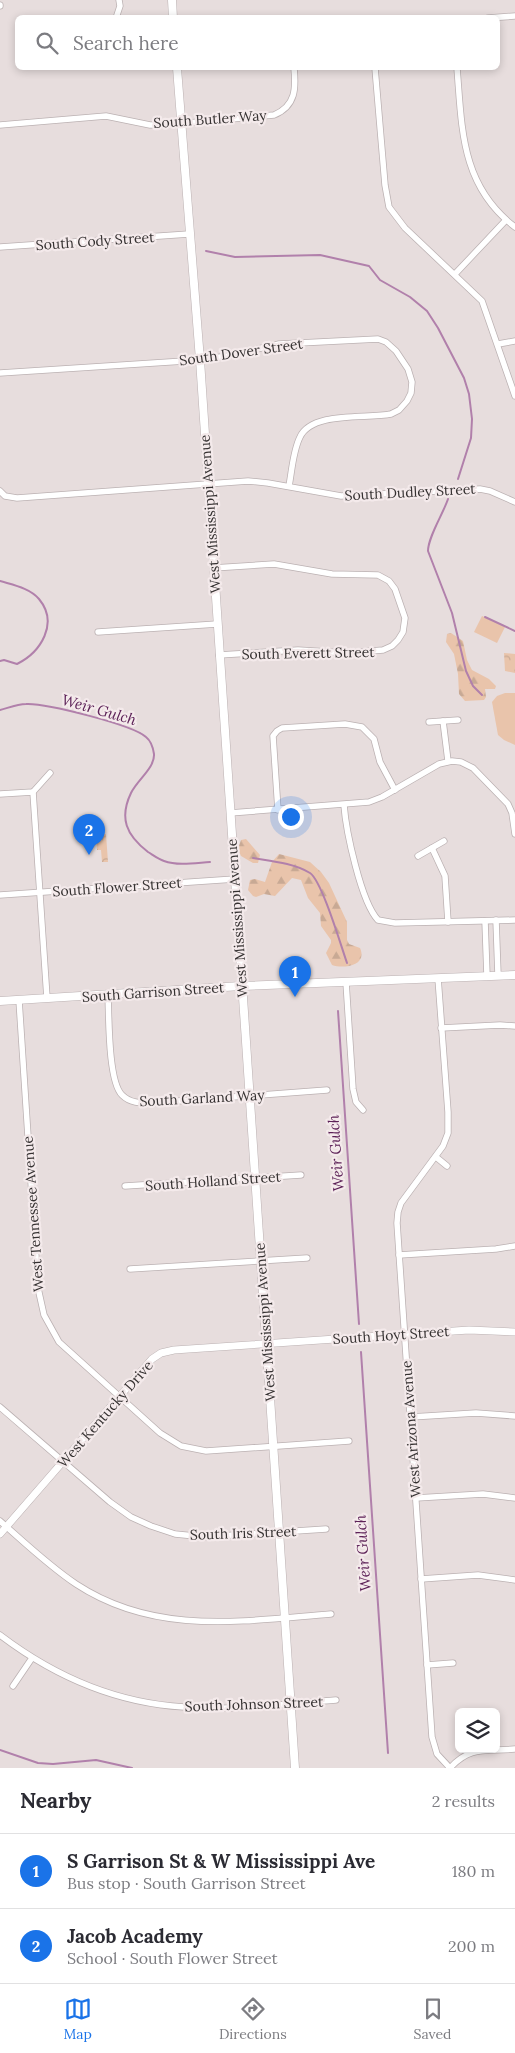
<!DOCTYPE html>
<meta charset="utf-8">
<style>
body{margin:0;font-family:Lora,serif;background:#f2f2f3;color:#2b2b33}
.controls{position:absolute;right:15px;bottom:15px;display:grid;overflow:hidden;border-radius:8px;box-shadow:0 2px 8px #0003}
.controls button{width:45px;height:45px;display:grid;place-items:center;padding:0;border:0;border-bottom:1px solid #e1e1e2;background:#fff;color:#2b2b33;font:25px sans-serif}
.you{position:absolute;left:290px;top:816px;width:18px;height:18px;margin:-12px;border:4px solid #fff;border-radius:50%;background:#1a73e8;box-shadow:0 0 0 8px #1a73e833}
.badge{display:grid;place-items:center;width:32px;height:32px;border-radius:50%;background:#1a73e8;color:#fff;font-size:16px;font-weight:700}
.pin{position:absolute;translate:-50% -41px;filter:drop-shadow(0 1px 2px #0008)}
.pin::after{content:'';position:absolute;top:26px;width:18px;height:15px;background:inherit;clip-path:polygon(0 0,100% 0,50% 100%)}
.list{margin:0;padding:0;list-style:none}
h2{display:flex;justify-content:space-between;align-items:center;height:65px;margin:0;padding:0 20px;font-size:21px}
h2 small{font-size:16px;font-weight:400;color:#7c7c81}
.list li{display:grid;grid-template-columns:32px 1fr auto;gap:15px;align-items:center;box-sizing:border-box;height:75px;padding:0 20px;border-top:1px solid #e1e1e2}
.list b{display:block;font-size:19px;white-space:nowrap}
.list p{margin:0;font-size:16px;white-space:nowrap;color:#7c7c81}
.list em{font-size:16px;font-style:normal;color:#7c7c81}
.icon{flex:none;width:28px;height:28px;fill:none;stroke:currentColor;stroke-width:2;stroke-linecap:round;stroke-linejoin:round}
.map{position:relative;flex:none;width:515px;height:1768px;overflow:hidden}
.search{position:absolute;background:#fff;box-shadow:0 2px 8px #0003;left:15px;right:15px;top:15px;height:55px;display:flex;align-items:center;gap:12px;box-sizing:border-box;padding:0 18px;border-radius:8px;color:#7c7c81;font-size:19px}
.sheet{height:215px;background:#fff}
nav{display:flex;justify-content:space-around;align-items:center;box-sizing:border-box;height:70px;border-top:1px solid #e1e1e2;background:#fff;font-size:14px;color:#7c7c81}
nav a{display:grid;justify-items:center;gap:2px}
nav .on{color:#1a73e8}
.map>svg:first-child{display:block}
.forest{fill:url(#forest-firs)}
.park{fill:url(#park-crowns)}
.pitch{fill:#e9c4ab}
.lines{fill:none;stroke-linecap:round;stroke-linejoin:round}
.stream{stroke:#b180ab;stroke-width:2}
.minor-casing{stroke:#bbb1b2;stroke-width:7}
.tertiary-casing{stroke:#bbb1b2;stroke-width:8}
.secondary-casing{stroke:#bbb1b2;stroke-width:9}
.minor{stroke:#fff;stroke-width:5.5}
.tertiary{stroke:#fff;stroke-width:7}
.secondary{stroke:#fff;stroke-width:8}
.labels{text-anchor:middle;stroke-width:4.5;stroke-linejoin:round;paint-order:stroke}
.street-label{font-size:14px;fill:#353131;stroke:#f4eaeb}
.water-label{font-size:15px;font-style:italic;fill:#5c2157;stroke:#f4eaeb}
</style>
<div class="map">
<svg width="515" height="1768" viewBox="0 0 515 1768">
<defs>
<pattern id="forest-firs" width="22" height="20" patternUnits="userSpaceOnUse" patternTransform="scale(1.25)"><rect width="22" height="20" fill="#e9c4ab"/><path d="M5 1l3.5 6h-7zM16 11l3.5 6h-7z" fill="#c8a994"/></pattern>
<pattern id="park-crowns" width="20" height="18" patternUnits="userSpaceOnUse" patternTransform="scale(1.25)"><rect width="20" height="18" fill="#e9c4ab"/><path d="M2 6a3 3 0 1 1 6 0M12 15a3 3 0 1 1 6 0" fill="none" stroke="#c8a994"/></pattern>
</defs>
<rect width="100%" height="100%" fill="#e7dddd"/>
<!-- forest -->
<g class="forest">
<polygon points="451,633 463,641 467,660 472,670 489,679 496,686 495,689 485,689 486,697 484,700 465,701 459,694 458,674 454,654 446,642 447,634"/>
<polygon points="246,839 260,855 258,863 253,863 241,856 238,849 241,840"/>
<path d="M279,854l31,8 11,10 8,11 18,39v18l2,4 11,4c8,18 -17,21 -28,17l-6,-12 5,-10v-3l-10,-14 -1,-13 -12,-15 -7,-18 -9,-2 -17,18 -11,-2 -8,3 -3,-1 -5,-6 2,-10 5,-1 10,3 7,-20z"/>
</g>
<!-- park -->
<g class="park">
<polygon points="504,653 515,654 515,673 505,671"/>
<polygon points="106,834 108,862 102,862 101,850 97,850 96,835"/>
</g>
<!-- pitch -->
<g class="pitch">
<polygon points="482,616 505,627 497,643 474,632"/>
<polygon points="505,693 515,693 515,745 504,740 498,735 492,702 497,696"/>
</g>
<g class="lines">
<!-- stream -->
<g class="stream">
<polyline points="206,251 235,257 320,255 369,266 380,280 410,297 427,311 438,328 464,378 469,394 472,419 471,438 458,479"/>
<path d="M448,499c-5,15 -20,38 -20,52l24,62 14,58 7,15 9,9"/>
<path d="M0,581c13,4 30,7 39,18 20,24 2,53 -22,65l-13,-4 -4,1"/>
<polyline points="485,617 515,631"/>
<path d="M0,710c8,-2 17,-6 26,-6 20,-1 107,21 120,33 5,4 7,10 8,17 1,14 -17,26 -23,39 -12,25 -5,42 17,59 5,3 10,7 16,9 14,5 31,2 46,1"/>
<path d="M253,858c18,3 41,5 57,15 12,8 31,73 37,90"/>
<polyline points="338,1011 359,1324"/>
<polyline points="361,1352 388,1753"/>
<polyline points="0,1750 38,1763 53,1764 96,1760 132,1768"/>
</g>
<defs>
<g id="minor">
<polyline points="0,5 0,6"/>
<polyline points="116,18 120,6 119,0"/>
<polyline points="488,18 515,16"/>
<polyline points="375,68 385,185 389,207 405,228 482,301 515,396"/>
<path d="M457,68c5,61 4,118 58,159"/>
<path d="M0,125l106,-9 44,9h15l109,-10c22,-9 22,-27 20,-47"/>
<polyline points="0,247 189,234"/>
<polyline points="455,274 506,220"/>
<polyline points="498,344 515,341"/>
<path d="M0,373l200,-13 27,-4 52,-12 99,-5 8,3 10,9 12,18 4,13 -1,11 -4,8 -8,9 -8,4c-25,5 -79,-3 -91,23 -7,14 -8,33 -11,49"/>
<polyline points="0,491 5,496 17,498 248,481 268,483 341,496 480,489 490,491 515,502"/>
<polyline points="213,568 274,564 332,574 378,575 389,581 395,589 405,618 403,632 398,640 392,646 383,650 347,653 298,650 219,655"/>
<polyline points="98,632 217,624"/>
<polyline points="443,721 448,761"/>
<polyline points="429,722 458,720"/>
<polyline points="33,792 47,998"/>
<polyline points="0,794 33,792 50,773"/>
<path d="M344,805c2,26 17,97 34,115l17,3 120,-3"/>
<polyline points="278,810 273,736 277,731 282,728 345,724 362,727 374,739 380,762 395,790"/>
<polyline points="230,813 369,802 382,797 439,764 452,761 461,762 473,768 508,804 512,813 515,834"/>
<polyline points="432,848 445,876 448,922"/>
<polyline points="418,856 444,841"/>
<polyline points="0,895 235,879"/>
<polyline points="496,920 498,975"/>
<polyline points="485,921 487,976"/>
<polyline points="438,978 448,1112 448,1133 443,1146 401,1203 398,1212 397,1223 432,1737 437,1754 450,1768"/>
<polyline points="346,982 353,1089 356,1102 363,1110"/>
<path d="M108,995c1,21 0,86 14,100 8,8 18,8 29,8l176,-13"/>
<polyline points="19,1000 38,1288 44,1315 59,1342 160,1433 181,1446 206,1451 349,1441"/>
<polyline points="441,1028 500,1025 515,1026"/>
<polyline points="436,1157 447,1166"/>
<polyline points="125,1186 301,1175"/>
<polyline points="399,1255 496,1249 515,1246"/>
<polyline points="130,1269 307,1258"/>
<polyline points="0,1407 110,1502 131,1517 151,1526 175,1534 205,1537 326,1529"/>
<polyline points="411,1417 476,1413 515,1416"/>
<polyline points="416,1498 483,1494 515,1498"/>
<path d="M0,1521c25,22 49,45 76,63 79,52 166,37 255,30"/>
<polyline points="421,1579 478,1575 515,1580"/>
<path d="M0,1635c54,41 116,68 184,72 51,4 102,-3 152,-7"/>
<polyline points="427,1665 453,1663"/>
<polyline points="13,1686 32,1658"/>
<path d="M450,1768c21,-23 36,-16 65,-19"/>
</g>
<polyline id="tertiary" points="0,1534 152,1359 161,1353 174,1350 469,1330 515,1332"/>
<g id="secondary">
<polyline points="172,0 173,18"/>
<polyline points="177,68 200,360 295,1768"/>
<polyline points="0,1001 241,986 515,975"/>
</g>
</defs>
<!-- minor casing -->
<use href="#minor" class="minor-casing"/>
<!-- tertiary casing -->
<use href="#tertiary" class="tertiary-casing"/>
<!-- secondary casing -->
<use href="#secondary" class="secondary-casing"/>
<!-- minor -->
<use href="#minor" class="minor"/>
<!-- tertiary -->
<use href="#tertiary" class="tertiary"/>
<!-- secondary -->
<use href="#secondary" class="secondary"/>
</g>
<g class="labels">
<!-- street labels -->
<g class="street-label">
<text transform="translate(210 119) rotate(-4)" y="5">South Butler Way</text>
<text transform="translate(95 241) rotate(-4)" y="5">South Cody Street</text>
<text transform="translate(241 352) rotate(-8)" y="5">South Dover Street</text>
<text transform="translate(410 492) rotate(-3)" y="5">South Dudley Street</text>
<text transform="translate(210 514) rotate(-94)" y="5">West Mississippi Avenue</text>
<text transform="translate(308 653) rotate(-1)" y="5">South Everett Street</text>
<text transform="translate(117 887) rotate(-4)" y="5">South Flower Street</text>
<text transform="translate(237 918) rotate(-94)" y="5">West Mississippi Avenue</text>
<text transform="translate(153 992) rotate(-4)" y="5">South Garrison Street</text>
<text transform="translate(202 1098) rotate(-3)" y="5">South Garland Way</text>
<text transform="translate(213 1181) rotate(-4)" y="5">South Holland Street</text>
<text transform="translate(33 1214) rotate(-94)" y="5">West Tennessee Avenue</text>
<text transform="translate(265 1322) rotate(-94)" y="5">West Mississippi Avenue</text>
<text transform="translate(391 1335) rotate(-4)" y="5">South Hoyt Street</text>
<text transform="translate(105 1414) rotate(-49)" y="5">West Kentucky Drive</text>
<text transform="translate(411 1429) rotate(-94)" y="5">West Arizona Avenue</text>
<text transform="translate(243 1533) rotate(-2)" y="5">South Iris Street</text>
<text transform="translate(254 1704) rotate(-2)" y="5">South Johnson Street</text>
</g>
<!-- water labels -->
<g class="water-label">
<text transform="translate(99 710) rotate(16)" y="5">Weir Gulch</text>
<text transform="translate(336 1153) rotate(-94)" y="5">Weir Gulch</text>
<text transform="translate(363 1553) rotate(-94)" y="5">Weir Gulch</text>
</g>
</g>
</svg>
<div class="controls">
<button><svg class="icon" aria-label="layers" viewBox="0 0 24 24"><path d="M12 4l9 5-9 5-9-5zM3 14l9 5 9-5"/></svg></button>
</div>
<div class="you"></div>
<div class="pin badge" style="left:295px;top:997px">1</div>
<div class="pin badge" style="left:89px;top:855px">2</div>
<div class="search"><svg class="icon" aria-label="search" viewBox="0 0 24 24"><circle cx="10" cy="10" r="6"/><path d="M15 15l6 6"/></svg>Search here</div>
</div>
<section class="sheet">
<h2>Nearby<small>2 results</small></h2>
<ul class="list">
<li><span class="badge">1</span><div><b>S Garrison St &amp; W Mississippi Ave</b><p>Bus stop · South Garrison Street</p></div><em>180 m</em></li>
<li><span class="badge">2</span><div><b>Jacob Academy</b><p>School · South Flower Street</p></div><em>200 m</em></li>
</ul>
</section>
<nav>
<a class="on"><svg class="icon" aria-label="map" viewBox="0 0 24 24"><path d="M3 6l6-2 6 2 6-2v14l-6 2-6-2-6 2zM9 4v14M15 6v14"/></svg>Map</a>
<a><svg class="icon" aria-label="directions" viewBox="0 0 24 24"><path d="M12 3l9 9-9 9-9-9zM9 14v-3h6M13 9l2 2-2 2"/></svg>Directions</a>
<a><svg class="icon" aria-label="saved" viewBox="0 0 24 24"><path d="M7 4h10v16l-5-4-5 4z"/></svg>Saved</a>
</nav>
